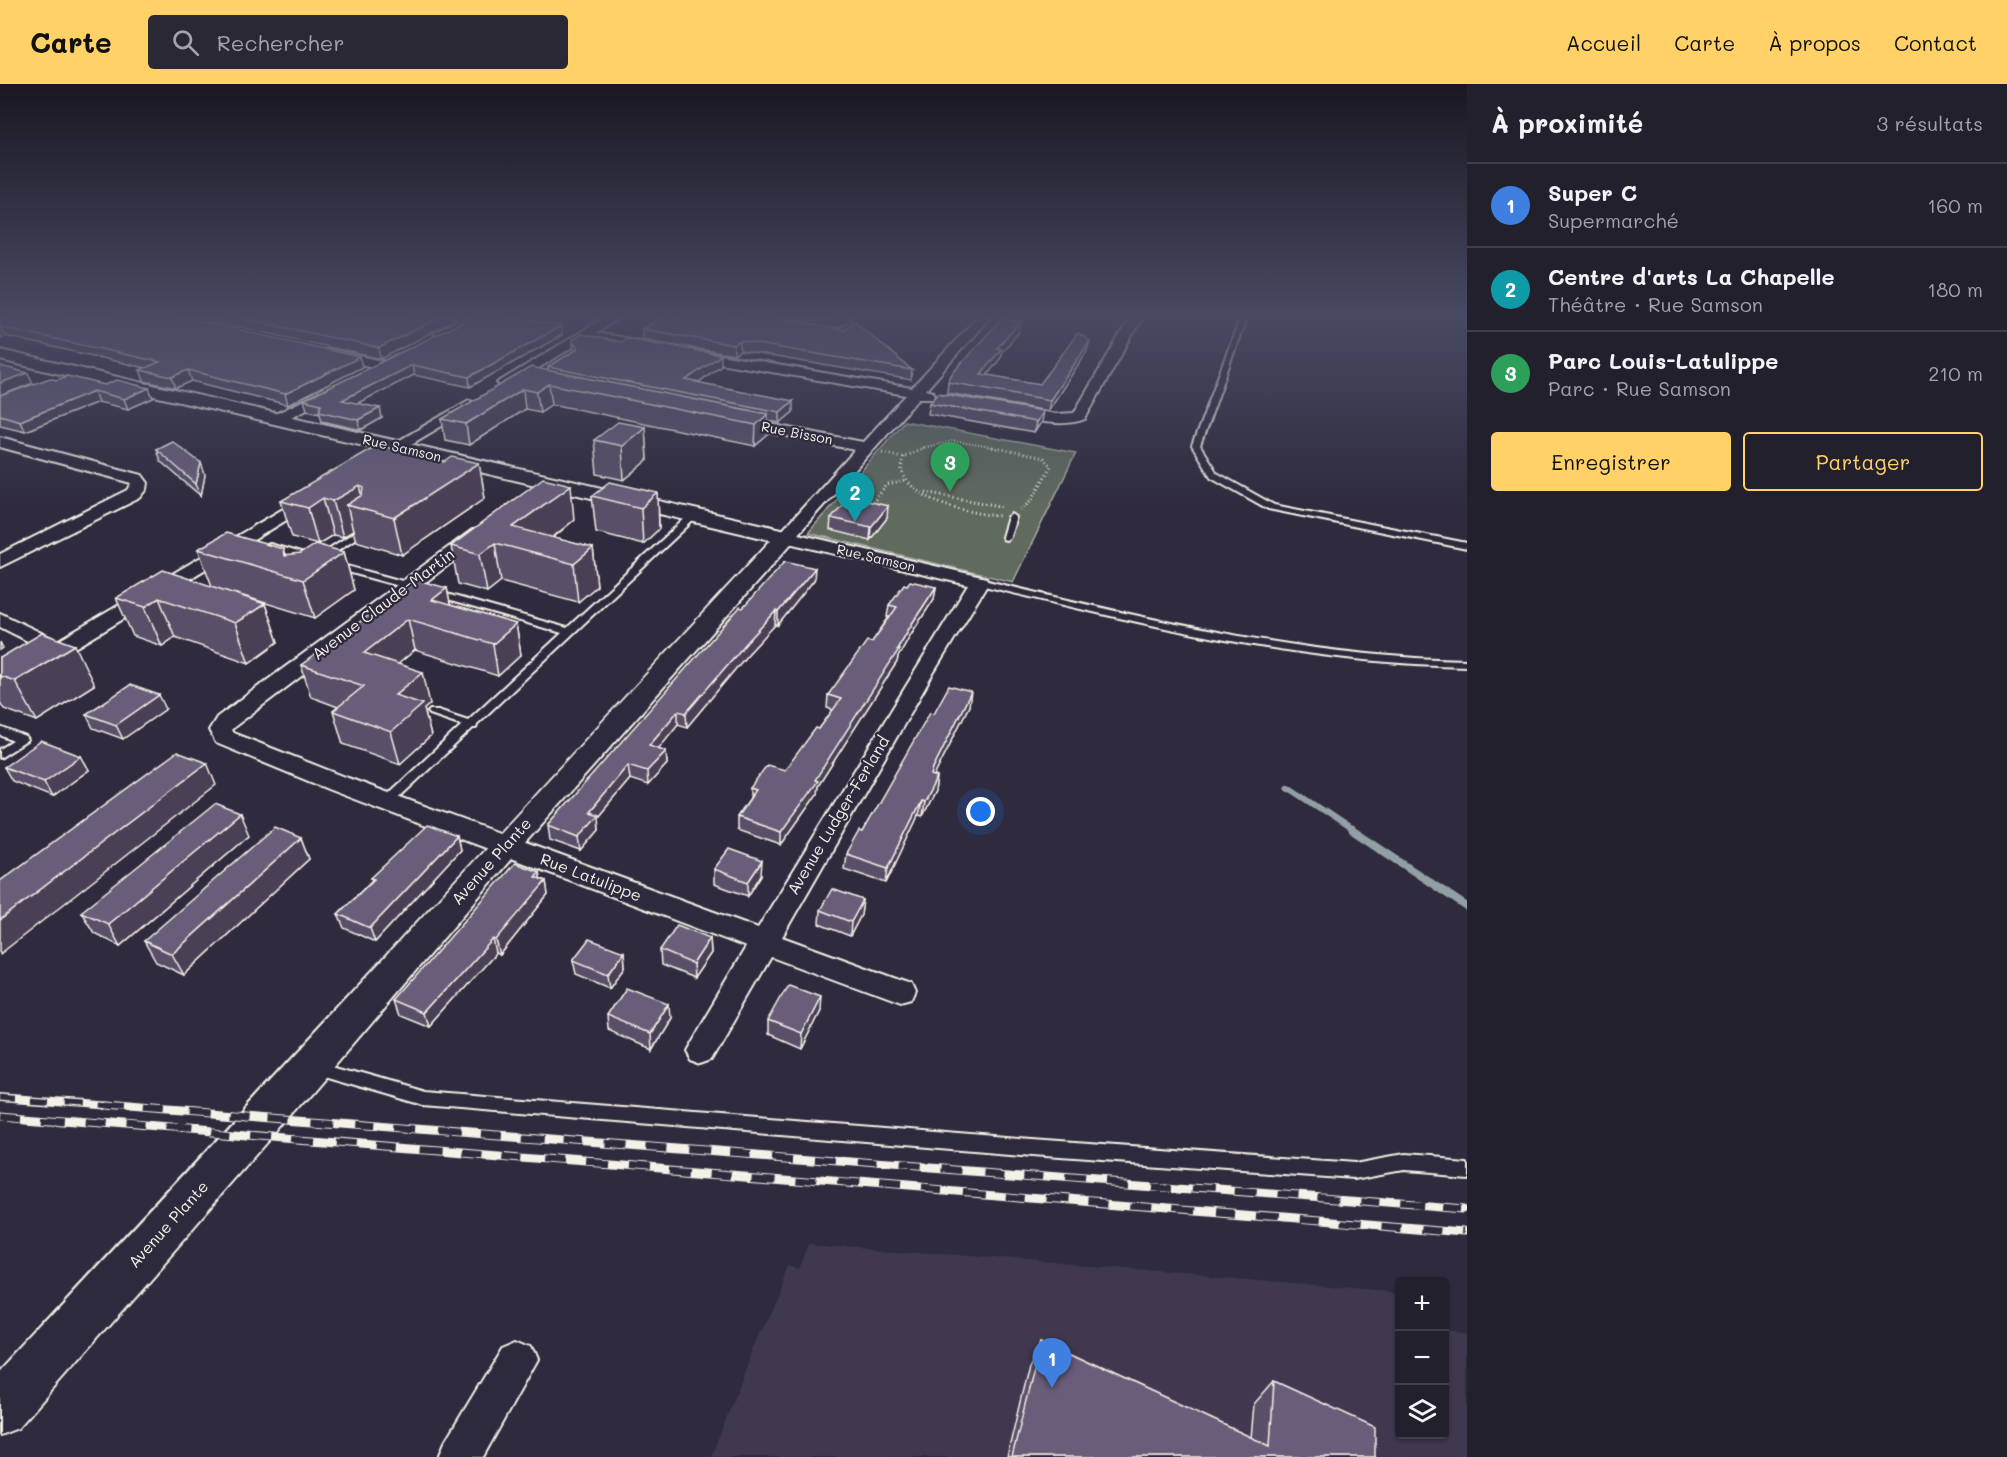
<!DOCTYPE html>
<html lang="fr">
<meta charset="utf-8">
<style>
body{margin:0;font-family:Mali,sans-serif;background:#2b2836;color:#f1f3f6}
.controls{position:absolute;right:18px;bottom:18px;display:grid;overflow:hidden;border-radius:6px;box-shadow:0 2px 4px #0004}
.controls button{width:54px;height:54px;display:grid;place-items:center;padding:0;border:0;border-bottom:2px solid #403e4a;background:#23202e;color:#f1f3f6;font:30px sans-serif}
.you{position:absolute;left:981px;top:728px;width:21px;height:21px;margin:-15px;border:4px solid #fff;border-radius:50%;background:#1a73e8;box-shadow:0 0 0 9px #1a73e833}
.badge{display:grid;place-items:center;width:39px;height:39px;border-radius:50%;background:#ffd166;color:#fff;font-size:20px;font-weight:700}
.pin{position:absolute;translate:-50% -50px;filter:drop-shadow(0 2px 3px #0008)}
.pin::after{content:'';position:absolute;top:32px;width:21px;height:18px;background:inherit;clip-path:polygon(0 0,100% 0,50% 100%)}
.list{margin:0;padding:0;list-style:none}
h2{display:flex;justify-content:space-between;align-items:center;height:78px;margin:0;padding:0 24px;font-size:26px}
h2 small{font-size:20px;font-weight:400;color:#a3a3aa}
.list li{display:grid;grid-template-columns:39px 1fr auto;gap:18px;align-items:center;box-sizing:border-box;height:84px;padding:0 24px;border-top:2px solid #403e4a}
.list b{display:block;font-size:22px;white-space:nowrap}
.list p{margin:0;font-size:20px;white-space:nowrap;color:#a3a3aa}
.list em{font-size:20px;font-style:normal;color:#a3a3aa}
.actions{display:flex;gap:12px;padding:18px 24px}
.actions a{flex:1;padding:14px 0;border:2px solid #ffd166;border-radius:6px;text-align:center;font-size:21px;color:#ffd166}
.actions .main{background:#ffd166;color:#111}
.icon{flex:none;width:33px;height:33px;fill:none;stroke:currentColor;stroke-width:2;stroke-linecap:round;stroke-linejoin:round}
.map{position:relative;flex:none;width:1467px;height:1373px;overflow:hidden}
header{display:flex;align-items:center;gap:36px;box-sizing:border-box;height:84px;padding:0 30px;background:#ffd166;color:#111}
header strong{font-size:28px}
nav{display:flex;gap:33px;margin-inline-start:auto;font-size:21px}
.search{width:420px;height:54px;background:#2b2836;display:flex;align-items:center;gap:15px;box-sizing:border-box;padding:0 21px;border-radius:6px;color:#a3a3aa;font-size:22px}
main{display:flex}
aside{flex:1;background:#23202e}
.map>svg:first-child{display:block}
.built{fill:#40394f}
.green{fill:#616b5f;stroke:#aaaea4;stroke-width:1.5}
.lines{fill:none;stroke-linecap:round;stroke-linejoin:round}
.stream-far1{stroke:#92a0a5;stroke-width:6}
.stream{stroke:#92a0a5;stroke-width:8}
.service-casing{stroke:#f4f1e8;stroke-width:4}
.minor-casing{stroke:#f4f1e8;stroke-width:4}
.tertiary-casing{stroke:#f4f1e8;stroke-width:4}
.path-far1{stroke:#f4f1e8;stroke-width:2;stroke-dasharray:1 2;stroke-linecap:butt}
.path{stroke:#f4f1e8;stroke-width:3;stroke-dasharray:1 3;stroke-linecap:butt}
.service{fill:#2f2a3d;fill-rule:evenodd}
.minor{fill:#2f2a3d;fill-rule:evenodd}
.tertiary{fill:#2f2a3d;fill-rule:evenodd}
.rail-far1-casing{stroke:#f4f1e8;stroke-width:8}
.rail-casing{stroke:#f4f1e8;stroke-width:9}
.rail-far1{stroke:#2f2a3d;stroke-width:5;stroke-dasharray:16;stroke-linecap:butt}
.rail{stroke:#2f2a3d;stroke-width:7;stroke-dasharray:21;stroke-linecap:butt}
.wall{fill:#5a5069;stroke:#f4f1e8;stroke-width:1.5}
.shaded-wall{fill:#4a4155;stroke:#f4f1e8;stroke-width:1.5}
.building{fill:#695d7a;stroke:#f4f1e8;stroke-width:1.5}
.labels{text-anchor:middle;stroke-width:4.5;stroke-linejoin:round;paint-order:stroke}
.far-street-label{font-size:14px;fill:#f4f1e8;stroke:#2f2a3d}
.street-label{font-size:16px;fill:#f4f1e8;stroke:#2f2a3d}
</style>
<header>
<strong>Carte</strong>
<div class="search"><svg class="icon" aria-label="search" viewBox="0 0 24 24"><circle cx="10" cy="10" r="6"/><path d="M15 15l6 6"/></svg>Rechercher</div>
<nav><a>Accueil</a><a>Carte</a><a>À propos</a><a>Contact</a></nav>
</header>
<main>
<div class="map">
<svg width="1467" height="1373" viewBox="0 0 1467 1373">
<rect width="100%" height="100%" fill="#2f2a3d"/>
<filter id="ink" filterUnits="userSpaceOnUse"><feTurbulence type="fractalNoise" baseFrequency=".0167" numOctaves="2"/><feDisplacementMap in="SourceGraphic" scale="12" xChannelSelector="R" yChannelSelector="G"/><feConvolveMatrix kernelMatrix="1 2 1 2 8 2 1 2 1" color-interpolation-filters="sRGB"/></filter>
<g filter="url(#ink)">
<!-- built -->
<polygon class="built" points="809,1159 1390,1207 1399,1214 1400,1350 1444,1350 1445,1246 1467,1249 1467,1373 711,1373 754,1264 790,1181 800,1184"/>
<!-- green -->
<polygon class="green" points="904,337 1076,369 1013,498 808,449"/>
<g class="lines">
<!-- stream-far1 -->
<polyline class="stream-far1" points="1288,703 1354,747"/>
<!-- stream -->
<polyline class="stream" points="1352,746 1467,823"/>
<defs>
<g id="service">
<polygon points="1241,232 1247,232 1200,362 1217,389 1274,421 1467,459 1467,465 1268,425 1211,393 1192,362"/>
<polygon points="693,429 697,432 696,434 477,640 476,644 473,644 392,720 384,720 382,717 384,714 462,641 430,630 428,628 430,626 438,626 468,636 562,549 430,511 430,507 436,507 567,544 690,430"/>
<polygon points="1012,430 1016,433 1010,453 1006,456 1003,455 1002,453 1008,433"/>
<polygon points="367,440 370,441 370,445 324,475 318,475 316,473"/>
<polygon points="270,460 314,473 316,475 311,478 267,465 267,461"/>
<polygon points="336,479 417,501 419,503 414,506 333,484 333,480"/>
<path d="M979,495c160,38 323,78 488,81v6c-166,-2 -331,-43 -491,-82l-2,-2z"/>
<polygon points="0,643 26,653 28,656 0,674 0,665 13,657 0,651"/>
<polygon points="315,976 423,1007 1033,1056 1354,1079 1404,1070 1467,1075 1467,1091 1404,1086 1354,1095 1033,1072 423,1021 309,988 307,983 309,978"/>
</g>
<g id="minor">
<polygon points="454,232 469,232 473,236 445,255 435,255 434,252 435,249 458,236"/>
<polygon points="607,232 622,232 596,249 653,259 660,263 653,267 586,255 509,302 504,303 497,299"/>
<path d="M750,232c23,0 44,6 66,6 14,0 22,-6 37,-6 -24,26 -68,9 -97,4z"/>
<polygon points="978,232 991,232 926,306 933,308 935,311 933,314 919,314 798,450 986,494 989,498 934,588 782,853 911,900 915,909 911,918 900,921 771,873 712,975 701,979 690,975 685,966 690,957 746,863 330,706 216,659 209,646 217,633 472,446 484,446 487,450 484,454 234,643 231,646 233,649 348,694 758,844 968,501 780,457 777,453 780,449 855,366 738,342 731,338 738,334 863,358 906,311 690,274 683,270 690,266 912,304"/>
<path d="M1131,232h12l-58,103c-25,10 -56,0 -81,-6l-2,-3 2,-3 5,-1 47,8 18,-1z"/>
<polygon points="329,265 387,278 389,281 382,285 324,272 322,269 324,266"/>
<polygon points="334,302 341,306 339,309 281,338 271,338 269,335 271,332"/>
<polygon points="469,316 476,320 474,323 381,378 369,378 367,375"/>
<polygon points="0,353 142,391 148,399 147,405 140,414 0,483 0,470 128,406 132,399 0,363"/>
<polygon points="312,408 318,409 320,413 318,417 8,605 0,607 0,591 43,565 0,543 0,529 58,557"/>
<polygon points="517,1256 531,1262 537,1276 483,1373 439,1373 445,1358 503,1262"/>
</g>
<path id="tertiary" d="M0,266l786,180 8,2 3,5 -281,316 -238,279 -260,296 -18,7v-62c258,-277 513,-556 771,-833l-771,-180z"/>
</defs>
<!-- service casing -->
<use href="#service" class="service-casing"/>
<!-- minor casing -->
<use href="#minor" class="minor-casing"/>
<!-- tertiary casing -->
<use href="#tertiary" class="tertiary-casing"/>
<!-- path-far1 -->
<polyline class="path-far1" points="922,364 953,357 998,364"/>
<!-- path -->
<g class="path">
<polyline points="992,363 1043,374 1051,382 1031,417 1020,426"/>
<polyline points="882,368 903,373 925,363"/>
<path d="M903,373c-13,40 69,57 97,59"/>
<polyline points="926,408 1004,423"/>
<polyline points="870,422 887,401 906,397"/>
</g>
<!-- service -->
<use href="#service" class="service"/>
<!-- minor -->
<use href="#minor" class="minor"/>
<!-- tertiary -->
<use href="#tertiary" class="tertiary"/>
<defs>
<polyline id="rail-far1" points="0,1013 122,1022"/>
<g id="rail">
<polyline points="103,1021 1467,1125"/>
<polyline points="0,1031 1467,1149"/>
</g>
</defs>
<!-- rail-far1 casing -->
<use href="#rail-far1" class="rail-far1-casing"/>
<!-- rail casing -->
<use href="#rail" class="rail-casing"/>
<!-- rail-far1 -->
<use href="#rail-far1" class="rail-far1"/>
<!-- rail -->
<use href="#rail" class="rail"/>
</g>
<!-- wall -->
<g class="wall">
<polygon points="0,232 360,273 362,283 288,321 192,297 176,304 144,297 140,286 145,284 5,252 0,254"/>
<polygon points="192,232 454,232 455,236 381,275"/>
<polygon points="654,232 769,232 912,286 911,296 740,267 734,271 642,255 642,245 662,233"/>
<polygon points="776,232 797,232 794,234"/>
<polygon points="467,236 562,251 470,303 414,291 358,319 382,334 361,346 322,337 320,329 307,326 304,316"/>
<polygon points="1019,248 1001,269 1000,275 987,291 1040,300 1087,267 1048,327 947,309 948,298"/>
<polygon points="572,256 721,281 698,299 793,328 780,339 768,337 768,351 755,362 552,320 540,328 525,325 469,361 445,356 442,335 548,287 548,283 574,267"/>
<polygon points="56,296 105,301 149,304 153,314 128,325 98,318 25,347 0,341 0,312"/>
<polygon points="930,319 1041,338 1034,349 928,330"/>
<polygon points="645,343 647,377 624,396 597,390 594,356"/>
<polygon points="156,365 201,379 205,391 201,412 160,377"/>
<polygon points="445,378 479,379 485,414 402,471 356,457 353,447 343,453 333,451 318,460 292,453 281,417"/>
<polygon points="658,409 659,445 643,460 596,448 592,412"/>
<polygon points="831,434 887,434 870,456 830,446"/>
<polygon points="574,436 553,454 593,464 597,502 578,518 501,497 487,508 458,500 451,462"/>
<polygon points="198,465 283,465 285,472 344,468 354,506 315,534 233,509 265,520 278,558 249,579 175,553 162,562 133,552 116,514 212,502"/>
<polygon points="814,496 778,541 775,541 748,570 687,643 678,640 658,664 666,667 667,680 648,701 630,695 598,733 599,746 581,767 550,756 548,741 743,524"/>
<polygon points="907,501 936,503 934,515 911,550 898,573 897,578 818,702 817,710 781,761 737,746 737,733 750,714 750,704 785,686 819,645 833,626 827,624 828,611 872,558 889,533 887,533 889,521"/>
<polygon points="447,504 450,521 516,540 521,571 498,592 415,566 398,580 430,620 424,625 431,652 400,680 343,660 333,627 338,623 311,613 301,581"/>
<polygon points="0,574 94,601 37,637 4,625 0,618"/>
<polygon points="969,622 934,692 937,693 935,707 922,733 918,732 886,799 844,785 846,770 862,748 934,629"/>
<polygon points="166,625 123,655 93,644 86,630"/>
<polygon points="81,672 89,686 52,713 12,697 4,683"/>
<polygon points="249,751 120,862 94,849 81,828"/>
<polygon points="457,752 460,766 375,858 344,844 338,830 372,796 371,794"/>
<polygon points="301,754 309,775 184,891 156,878 144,857"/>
<polygon points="714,785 761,791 748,812 714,800"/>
<polygon points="541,795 546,797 548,811 500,871 496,869 431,942 401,930 396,915"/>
<polygon points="863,816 861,831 850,852 819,840 820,826"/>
<polygon points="710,854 711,869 694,894 661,881 660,866"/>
<polygon points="624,868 625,883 610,904 576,890 573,876"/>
<polygon points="819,927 800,965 768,951 768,937"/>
<polygon points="608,933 670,934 651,965 609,947"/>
<polygon points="1041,1256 1251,1354 1254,1320 1274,1297 1375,1373 1007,1373 1029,1280"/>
</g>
<!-- shaded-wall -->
<g class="shaded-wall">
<polygon points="443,232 454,232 455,236 381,275 379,264"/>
<polygon points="1020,238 1019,248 1001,269 1000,275 980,300 981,290 997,264"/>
<polygon points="561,242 562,251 470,303 469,293"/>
<polygon points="0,243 1,243 5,252 0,254"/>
<polygon points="740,257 740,267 734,271 734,261"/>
<polygon points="1090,257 1087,267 1048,327 1050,316"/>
<polygon points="721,271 721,281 687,307 686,296"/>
<polygon points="360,273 362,283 288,321 285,310"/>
<polygon points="412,281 414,291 344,326 342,316"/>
<polygon points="188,286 192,297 176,304 172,293"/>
<polygon points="28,289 33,299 0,312 0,299"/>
<polygon points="549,300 552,320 540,328 537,308"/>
<polygon points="149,304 153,314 128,325 124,315"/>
<polygon points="523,305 525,325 469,361 466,340"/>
<polygon points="94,307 98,318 25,347 20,337"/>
<polygon points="793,317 793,328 780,339 780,328"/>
<polygon points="380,324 382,334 361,346 358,336"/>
<polygon points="1043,327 1041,338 1034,349 1036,338"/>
<polygon points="768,330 768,351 755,362 756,341"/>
<polygon points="645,343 647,377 624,396 622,362"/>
<polygon points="201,379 205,391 201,412 196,400"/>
<polygon points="479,379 485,414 402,471 394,434"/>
<polygon points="571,401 574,436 533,469 513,443"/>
<polygon points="360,402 366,426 347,421 353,447 343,453 333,417"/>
<polygon points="658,409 659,445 643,460 641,424"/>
<polygon points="323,414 333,451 318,460 308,424"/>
<polygon points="888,422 887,434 870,456 871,443"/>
<polygon points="495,459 501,497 487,508 480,470"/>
<polygon points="593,464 597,502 578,518 574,480"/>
<polygon points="344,468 354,506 315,534 303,496"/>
<polygon points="815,484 814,496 778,541 778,528"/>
<polygon points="936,503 934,515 911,550 898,573 897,578 818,702 817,710 781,761 781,748 897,565 913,538"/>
<polygon points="447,504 453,535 432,516"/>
<polygon points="159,514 175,553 162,562 145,523"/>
<polygon points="265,520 278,558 249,579 235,539"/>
<polygon points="776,527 775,541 748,570 687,643 686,629 748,557"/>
<polygon points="408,535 415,566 373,601 364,569"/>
<polygon points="516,540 521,571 498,592 493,560"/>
<polygon points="0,558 3,564 0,566"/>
<polygon points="75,561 94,601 37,637 15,597"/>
<polygon points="423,588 430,620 424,625 431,652 400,680 391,648 395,611"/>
<polygon points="971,608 969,622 931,698 931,691 933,684"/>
<polygon points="159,611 166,625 123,655 116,641"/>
<polygon points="678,627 678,640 650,675 649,661"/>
<polygon points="666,667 667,680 648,701 647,687"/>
<polygon points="81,672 89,686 52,713 44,698"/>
<polygon points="207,679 216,701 0,870 0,836"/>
<polygon points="628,681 630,695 598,733 599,746 581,767 579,753 589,728"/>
<polygon points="937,693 935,707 922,733 924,718"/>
<polygon points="921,717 918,732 886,799 888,784"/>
<polygon points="240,730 249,751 120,862 108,840"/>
<polygon points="457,752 460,766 375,858 370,844"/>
<polygon points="301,754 309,775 184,891 172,870"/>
<polygon points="762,777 761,791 748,812 748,798"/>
<polygon points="539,788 542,802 546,797 548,811 500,871 496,856 535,793"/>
<polygon points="863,816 861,831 850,852 851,838"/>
<polygon points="710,854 711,869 694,894 693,880"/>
<polygon points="493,855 496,869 431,942 427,928"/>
<polygon points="624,868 625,883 610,904 608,890"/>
<polygon points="820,913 819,927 800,965 801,950"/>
<polygon points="669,920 670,934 651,965 650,950"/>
</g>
<!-- building -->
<g class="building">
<polygon points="2,232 177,232 360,273 285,310 188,286 172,293 140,286 160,278 0,243 0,233"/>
<polygon points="232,232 443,232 379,264"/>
<polygon points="470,232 501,232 561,242 469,293 412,281 342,316 380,324 358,336 319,327 321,320 304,316 467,236"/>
<polygon points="664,232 769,232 780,235 844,246 854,237 912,286 740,257 734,261 642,245"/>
<polygon points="1001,235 1020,238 997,264 1001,265 981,290 1040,300 1078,249 1090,257 1050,316 948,298 951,291"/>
<polygon points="581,250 621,258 626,254 721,271 686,296 793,317 780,328 548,283 578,265 572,256"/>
<polygon points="0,282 28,289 0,299"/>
<polygon points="531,283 768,330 756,341 549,300 537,308 523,305 466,340 442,335"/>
<polygon points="67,292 105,301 117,296 149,304 124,315 94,307 20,337 0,331 0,312 50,294 56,296"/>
<polygon points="938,309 1043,327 1036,338 930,319"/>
<polygon points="618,338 645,343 622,362 594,356"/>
<polygon points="172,357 201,379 196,400 156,365"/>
<polygon points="377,361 445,378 452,373 479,379 394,434 347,421 363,411 364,404 360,402 333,417 323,414 308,424 281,417"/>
<polygon points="543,394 571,401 513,443 593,464 574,480 495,459 480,470 451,462"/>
<polygon points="610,398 658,409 641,424 592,412"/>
<polygon points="849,413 888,422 871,443 831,434"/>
<polygon points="226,449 283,465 284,472 300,470 315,460 344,468 303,496 198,465"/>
<polygon points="785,477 815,484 778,528 776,527 748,557 686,629 678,627 649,661 666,667 647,687 628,681 589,728 598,731 579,753 548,741 718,548 740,523 743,524"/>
<polygon points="163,486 265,520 235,539 159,514 145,523 116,514"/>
<polygon points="417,496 447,504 432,516 516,540 493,560 408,535 364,569 423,588 395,611 423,620 391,648 333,627 364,602 301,581"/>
<polygon points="910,497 936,503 913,538 897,565 899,565 815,696 818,697 781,748 737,733 756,706 750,704 767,681 785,686 816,644 819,645 841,615 828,611 867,557 872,558 897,523 889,521 904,500 907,501"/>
<polygon points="42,549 75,561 15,597 0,592 0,574"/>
<polygon points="130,601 159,611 116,641 86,630"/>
<polygon points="949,602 971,608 933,684 931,691 937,693 924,718 921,717 888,784 846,770 859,747 862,748 930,628 934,629"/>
<polygon points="41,657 81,672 44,698 4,683"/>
<polygon points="177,668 207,679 0,836 0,797"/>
<polygon points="215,720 240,730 108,840 81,828"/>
<polygon points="427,741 457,752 370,844 338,830 374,795 371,794"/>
<polygon points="275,743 301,754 172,870 144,857"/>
<polygon points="729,765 762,777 748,798 714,785"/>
<polygon points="515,779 539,788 535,793 546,797 496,856 493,855 427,928 396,915"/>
<polygon points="832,805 863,816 851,838 820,826"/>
<polygon points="677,841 710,854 693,880 660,866"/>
<polygon points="589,855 624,868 608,890 573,876"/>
<polygon points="788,901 820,913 801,950 768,937"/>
<polygon points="627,904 669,920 650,950 608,933"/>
<polygon points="1041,1256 1270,1362 1274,1297 1375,1343 1375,1373 1012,1373"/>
</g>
</g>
<!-- sky -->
<linearGradient id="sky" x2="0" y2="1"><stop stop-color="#1a1722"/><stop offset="0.55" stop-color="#474a62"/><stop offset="1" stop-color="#474a62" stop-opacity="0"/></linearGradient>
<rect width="1467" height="424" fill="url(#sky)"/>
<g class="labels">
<!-- far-street labels -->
<g class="far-street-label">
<text transform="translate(797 349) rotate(11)" y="5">Rue Bisson</text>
<text transform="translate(402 364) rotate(13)" y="5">Rue Samson</text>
<text transform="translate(876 474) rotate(13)" y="5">Rue Samson</text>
</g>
<!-- street labels -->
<g class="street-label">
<text transform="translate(383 520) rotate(-37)" y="6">Avenue Claude-Martin</text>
<text transform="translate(838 731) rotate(-59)" y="6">Avenue Ludger-Ferland</text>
<text transform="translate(491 777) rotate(-48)" y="6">Avenue Plante</text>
<text transform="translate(591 793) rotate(21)" y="6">Rue Latulippe</text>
<text transform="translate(168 1140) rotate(-48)" y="6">Avenue Plante</text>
</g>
</g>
</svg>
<div class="controls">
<button>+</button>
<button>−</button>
<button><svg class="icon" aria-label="layers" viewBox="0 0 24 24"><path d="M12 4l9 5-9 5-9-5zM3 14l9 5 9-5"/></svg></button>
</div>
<div class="you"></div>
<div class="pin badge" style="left:1052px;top:1304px;background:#3f7fe0">1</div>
<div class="pin badge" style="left:855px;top:438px;background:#0f9aa8">2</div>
<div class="pin badge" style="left:950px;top:408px;background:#2e9e5b">3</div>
</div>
<aside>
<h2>À proximité<small>3 résultats</small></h2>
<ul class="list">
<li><span class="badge" style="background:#3f7fe0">1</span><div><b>Super C</b><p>Supermarché</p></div><em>160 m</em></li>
<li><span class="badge" style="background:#0f9aa8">2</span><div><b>Centre d'arts La Chapelle</b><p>Théâtre · Rue Samson</p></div><em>180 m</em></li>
<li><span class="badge" style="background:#2e9e5b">3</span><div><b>Parc Louis-Latulippe</b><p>Parc · Rue Samson</p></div><em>210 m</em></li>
</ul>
<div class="actions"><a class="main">Enregistrer</a><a>Partager</a></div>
</aside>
</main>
